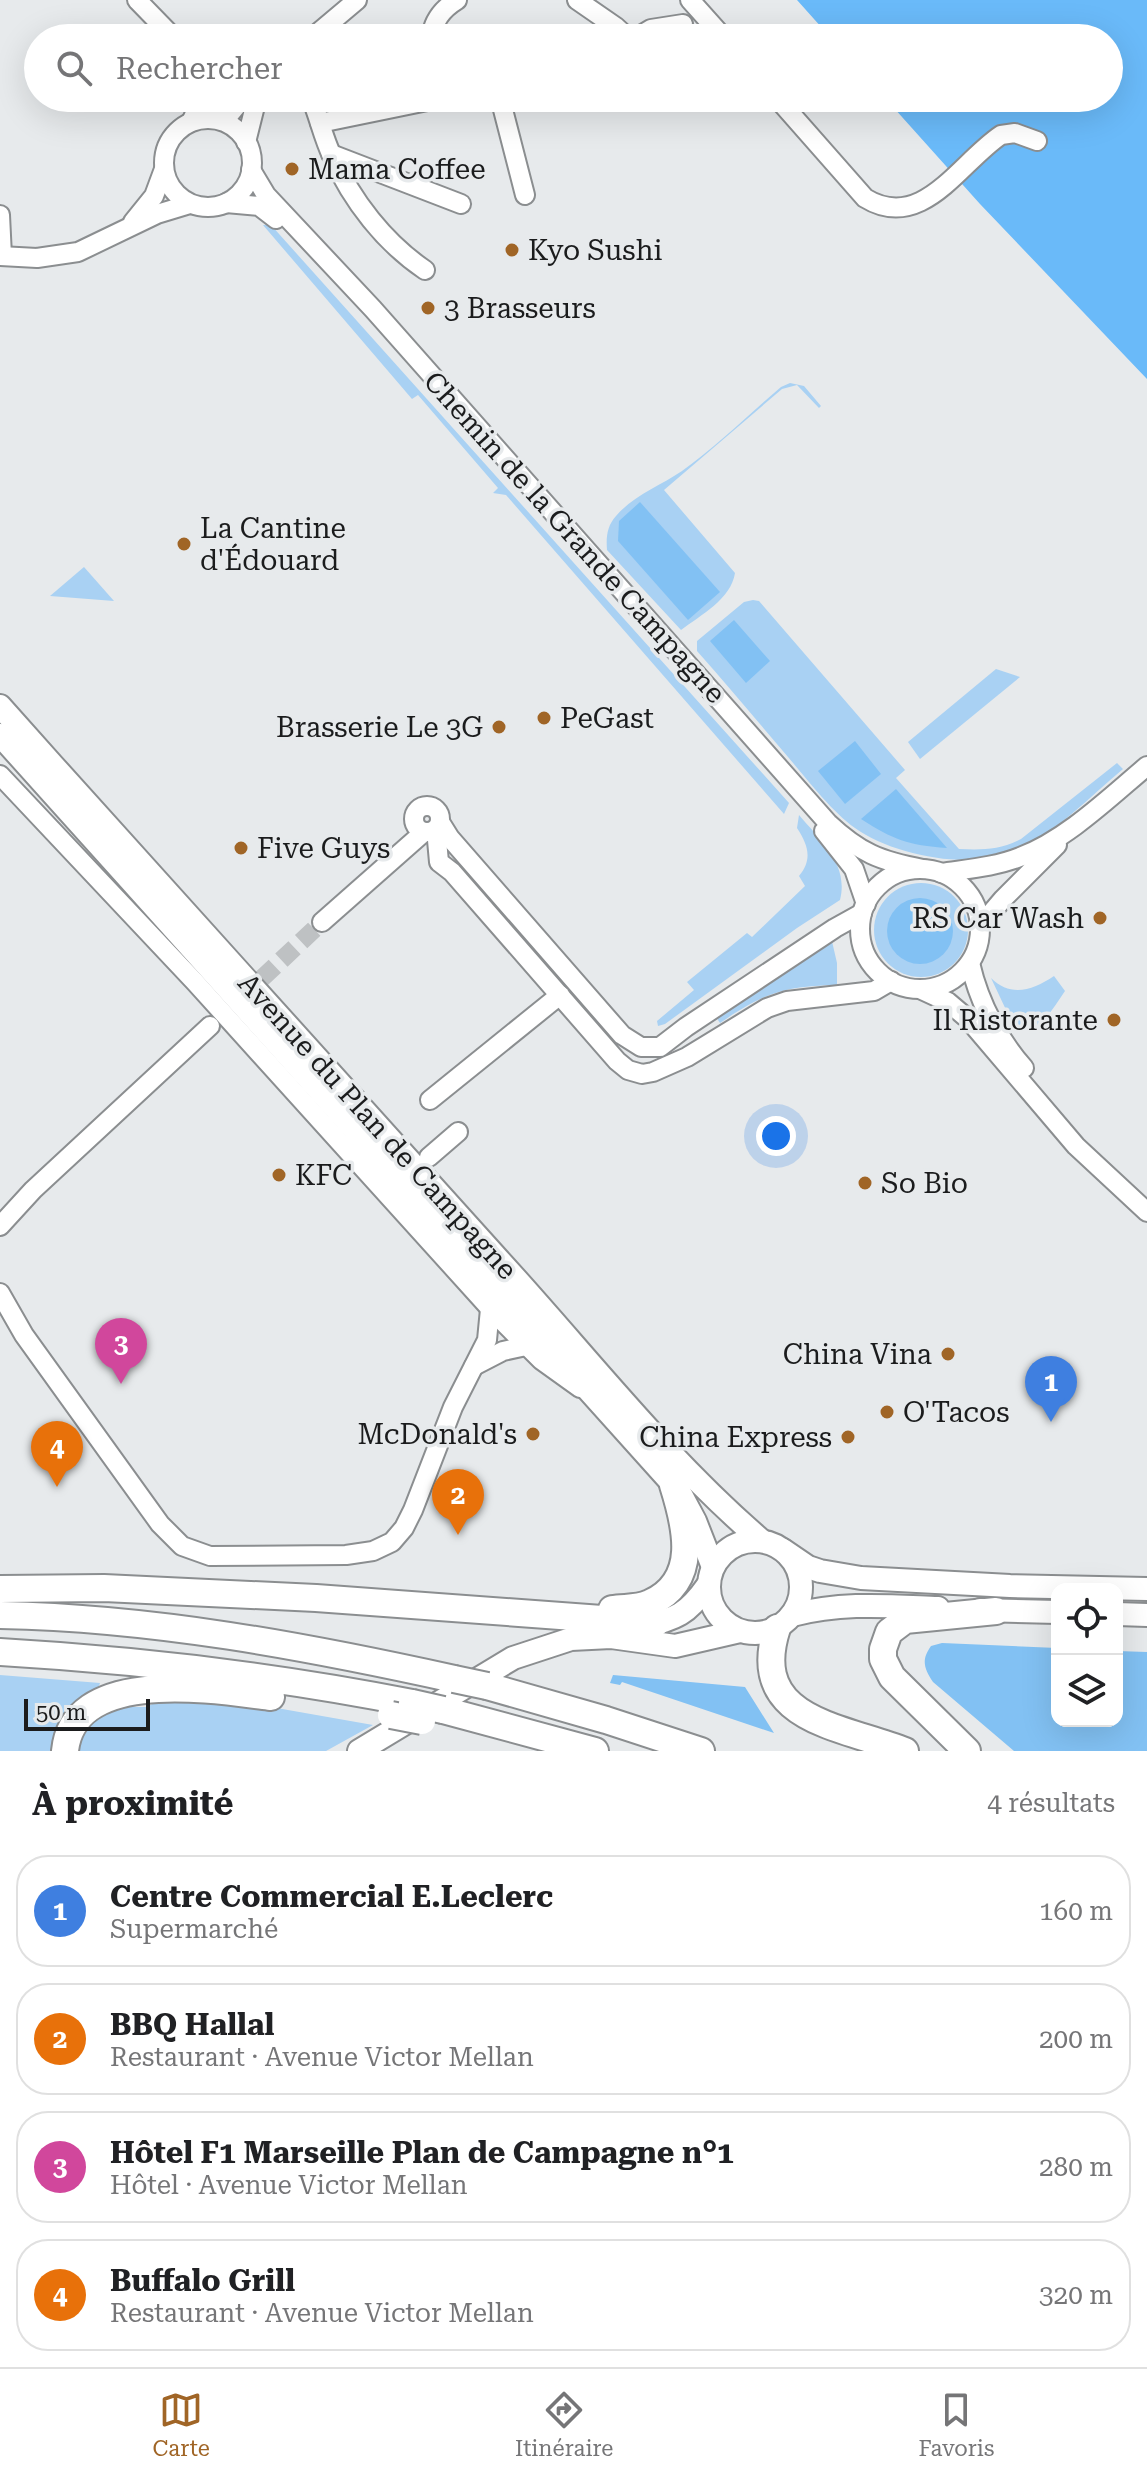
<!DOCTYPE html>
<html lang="fr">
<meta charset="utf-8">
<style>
body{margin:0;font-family:"Roboto Serif",serif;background:#f6f6f6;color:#202124}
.controls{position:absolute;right:24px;bottom:24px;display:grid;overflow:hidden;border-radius:16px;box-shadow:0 8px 32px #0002}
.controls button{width:72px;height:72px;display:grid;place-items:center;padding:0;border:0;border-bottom:2px solid #e0e0e0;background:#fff;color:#202124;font:40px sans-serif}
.scale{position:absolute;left:24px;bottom:20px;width:126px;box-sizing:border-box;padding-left:8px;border:4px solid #1b1c1d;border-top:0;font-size:22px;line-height:28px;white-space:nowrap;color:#1b1c1d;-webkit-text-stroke:6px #e7eaec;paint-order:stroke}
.you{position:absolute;left:776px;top:1136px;width:28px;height:28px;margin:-20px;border:6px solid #fff;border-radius:50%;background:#1a73e8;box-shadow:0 0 0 12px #1a73e833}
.badge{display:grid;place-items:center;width:52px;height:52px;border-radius:50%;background:#a06526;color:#fff;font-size:26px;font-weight:700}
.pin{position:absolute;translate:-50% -66px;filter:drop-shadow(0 2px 4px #0008)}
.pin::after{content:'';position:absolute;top:42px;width:28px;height:24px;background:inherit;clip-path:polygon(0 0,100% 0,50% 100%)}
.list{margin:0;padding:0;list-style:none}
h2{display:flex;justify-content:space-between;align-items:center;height:104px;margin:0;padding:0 32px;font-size:34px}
h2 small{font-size:26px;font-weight:400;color:#757577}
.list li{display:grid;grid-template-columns:52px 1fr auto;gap:24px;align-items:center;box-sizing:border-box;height:112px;margin:0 16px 16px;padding:0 16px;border:2px solid #e0e0e0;border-radius:32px}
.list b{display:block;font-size:30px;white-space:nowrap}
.list p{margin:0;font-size:26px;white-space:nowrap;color:#757577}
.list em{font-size:26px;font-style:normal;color:#757577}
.icon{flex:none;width:44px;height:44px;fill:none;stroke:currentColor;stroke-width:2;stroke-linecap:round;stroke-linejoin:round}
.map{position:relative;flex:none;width:1147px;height:1751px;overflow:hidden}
.search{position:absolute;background:#fff;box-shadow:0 8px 32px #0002;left:24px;right:24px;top:24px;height:88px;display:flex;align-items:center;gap:20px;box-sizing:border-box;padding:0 28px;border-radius:44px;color:#757577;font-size:30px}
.sheet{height:616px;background:#fff}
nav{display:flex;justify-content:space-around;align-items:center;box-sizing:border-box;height:112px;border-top:2px solid #e0e0e0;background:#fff;font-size:22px;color:#757577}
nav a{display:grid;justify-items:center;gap:4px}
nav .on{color:#a06526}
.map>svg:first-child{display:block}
.green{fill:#a9d1f3}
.forest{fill:#6abaf9}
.water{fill:#82c1f3}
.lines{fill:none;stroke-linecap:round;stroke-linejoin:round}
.minor-tunnel{stroke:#bec1c3;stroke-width:18;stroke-dasharray:18 9;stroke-linecap:butt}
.minor-casing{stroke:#8b8e90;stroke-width:22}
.major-casing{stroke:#8b8e90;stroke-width:26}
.highway-casing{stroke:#8b8e90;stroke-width:30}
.minor{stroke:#fff;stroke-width:18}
.major{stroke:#fff;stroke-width:22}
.highway{stroke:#fff;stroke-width:26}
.highway-bridge-casing{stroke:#8b8e90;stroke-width:30;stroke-linecap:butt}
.highway-bridge{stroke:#fff;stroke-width:26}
.poi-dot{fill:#a06526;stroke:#e7eaec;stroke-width:3}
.labels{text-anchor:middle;stroke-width:7;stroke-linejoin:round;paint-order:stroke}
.poi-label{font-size:28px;fill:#1b1c1d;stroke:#e7eaec;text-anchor:start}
.street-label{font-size:28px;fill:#1b1c1d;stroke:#e7eaec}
</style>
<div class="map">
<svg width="1147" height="1751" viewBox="0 0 1147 1751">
<rect width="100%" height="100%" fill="#e7eaec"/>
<!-- green -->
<g class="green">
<polygon points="263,225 271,225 789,803 784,814 506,495 493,493 498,488 418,395 412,399"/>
<path d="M790,383l14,3 17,20 -2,2 -22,-23 -15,4 -118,101 71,83c-4,26 -34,42 -54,57l-74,-80c-1,-13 0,-24 9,-34 18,-21 44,-30 66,-45 35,-25 66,-56 99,-84z"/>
<polygon points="84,567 114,601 50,596"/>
<path d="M753,600l6,1 146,169 -9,8 63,71c23,1 41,1 62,-10l96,-76 6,6c-35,29 -72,70 -117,85 -43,15 -115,0 -151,-26 -24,-17 -48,-49 -67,-71 -30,-35 -60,-71 -91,-106v-10l47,-39z"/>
<polygon points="996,669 1020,677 920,759 908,742"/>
<path d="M799,815c22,26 50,49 41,85l-43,28 -132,96 -7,2 -1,-5 37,-31 -7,-8 60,-49 5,4 53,-51 -6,-10c14,-17 9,-31 -2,-48z"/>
<circle cx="921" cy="930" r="47"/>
<path d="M831,937l6,26v22c-53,1 -73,8 -117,38l-4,-6z"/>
<path d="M1054,976l11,15c-13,19 -24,41 -49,40l-25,-53c20,20 42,12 63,-2z"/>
<path d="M0,1675l100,8 -1,3c-26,16 -40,36 -48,65h-51z"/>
<polygon points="161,1700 271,1707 373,1725 326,1751 79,1751 82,1733 90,1718 121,1707 146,1707"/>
</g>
<!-- forest -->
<polygon class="forest" points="797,0 1147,0 1147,379 980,204 885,98 1109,98 1109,38 831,38"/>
<!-- water -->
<g class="water">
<polygon points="640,502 720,592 688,620 618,541 619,521"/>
<polygon points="734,620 770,661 746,683 710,641"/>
<polygon points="855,741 881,774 845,804 818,771"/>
<path d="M896,789l51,59c-40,-3 -53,-8 -86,-29z"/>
<circle cx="920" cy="931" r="33"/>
<path d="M942,1643l115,5v73h60v-70l30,1v99h-133l-81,-69c-9,-14 -12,-22 -2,-36z"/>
<polygon points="613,1675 745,1687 774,1733 622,1682 620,1685 610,1683"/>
</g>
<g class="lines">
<!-- minor-tunnel -->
<polyline class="minor-tunnel" points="242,997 322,922"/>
<defs>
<g id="minor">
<polyline points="137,0 174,38"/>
<polyline points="577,0 616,27 628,38"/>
<polyline points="690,0 724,38"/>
<polyline points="312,38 357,0"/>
<path d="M431,38c2,-17 11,-29 26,-38"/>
<polyline points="636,38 651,29 683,24"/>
<path d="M311,98c8,19 12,39 21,58 20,45 53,87 93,114"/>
<polyline points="500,98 525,195"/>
<path d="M777,98l88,100c57,35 94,-35 136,-63l14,-2 22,8"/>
<circle cx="208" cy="163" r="44"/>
<polyline points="224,121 243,98"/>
<polyline points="191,122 202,98"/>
<polyline points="320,123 442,98"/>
<polyline points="246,142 257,98"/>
<polyline points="331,154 461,204"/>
<path d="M251,170l15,25 107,114 455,514c32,30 52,38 95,46"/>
<polyline points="226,203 259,206 276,219"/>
<polyline points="0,215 2,256"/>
<polyline points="133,222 154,196 164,169"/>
<polyline points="0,256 37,258 78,252 157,214 190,204"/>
<polyline points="0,775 195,982 496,1315 541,1360 580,1388"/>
<circle cx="427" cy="819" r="13"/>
<polyline points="440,822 450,838 622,1035 641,1047 660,1047 686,1027 835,928 862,913"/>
<polyline points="436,829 439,862 452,872 617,1061 628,1070 642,1074 653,1072 687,1057 767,1008 787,1001 874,991 891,981"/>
<polyline points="824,831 854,869 866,904"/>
<circle cx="920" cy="929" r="60"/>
<path d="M941,873c26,-4 54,-6 79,-16 46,-17 90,-60 127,-91"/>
<polyline points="322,922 424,832"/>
<polyline points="980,926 1003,899 1057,845"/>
<path d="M970,963c9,39 27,74 54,105"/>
<polyline points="922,990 948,1002 968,1019 1076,1146 1147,1212"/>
<polyline points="430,1100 560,995"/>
<polyline points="429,1157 458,1132"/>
<polyline points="0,1226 33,1190 210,1026"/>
<polyline points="0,1293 24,1335 160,1524 182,1546 210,1556 346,1555 373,1551 392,1542 404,1528 413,1510 453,1407 487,1340 490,1309"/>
<polyline points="474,1366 503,1351 526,1346"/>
</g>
<g id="major">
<path d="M0,706c165,185 331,369 498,553 87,95 166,198 264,282"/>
<polyline points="0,735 679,1491 695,1521 713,1567"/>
<circle cx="755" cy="1587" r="46"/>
<polyline points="783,1550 808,1567 820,1571 861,1578 1010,1586 1147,1589"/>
<polyline points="980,1610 1057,1612"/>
<polyline points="1117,1614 1147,1615"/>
<path d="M792,1615c51,-13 94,-9 146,-7"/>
<path d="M642,1627c35,-9 45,-12 66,-42"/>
<polyline points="359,1751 513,1658 571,1639 611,1637 675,1646 740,1631"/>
</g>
<g id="highway">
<polyline points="0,1589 104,1588 316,1598 656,1623"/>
<path d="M612,1609c13,-2 26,0 38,-6 50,-22 36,-77 23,-118"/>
<path d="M0,1615c154,3 304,31 454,64"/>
<path d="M777,1628c-30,93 65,98 128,123"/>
<path d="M0,1652c138,8 276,24 412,51"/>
<polyline points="487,1686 606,1720 701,1751"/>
<polyline points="443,1710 595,1751"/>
<path d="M65,1751c8,-85 150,-61 206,-54"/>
<polyline points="967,1751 892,1677 883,1659 883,1649 889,1632 905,1620 996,1611"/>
</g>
</defs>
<!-- minor casing -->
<use href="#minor" class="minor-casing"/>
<!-- major casing -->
<use href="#major" class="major-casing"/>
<!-- highway casing -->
<use href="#highway" class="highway-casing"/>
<!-- minor -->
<use href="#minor" class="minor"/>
<!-- major -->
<use href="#major" class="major"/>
<!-- highway -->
<use href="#highway" class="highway"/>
<defs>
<g id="highway-bridge">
<polyline points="454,1679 487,1686"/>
<polyline points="412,1703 443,1710"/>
<polyline points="391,1715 422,1721"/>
</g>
</defs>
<!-- highway-bridge casing -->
<use href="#highway-bridge" class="highway-bridge-casing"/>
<!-- highway-bridge -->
<use href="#highway-bridge" class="highway-bridge"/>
</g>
<!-- markers -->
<g class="poi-dot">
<circle cx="292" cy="169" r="8"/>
<circle cx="512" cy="250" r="8"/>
<circle cx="428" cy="308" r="8"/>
<circle cx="184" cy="544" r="8"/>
<circle cx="544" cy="718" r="8"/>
<circle cx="499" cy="727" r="8"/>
<circle cx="241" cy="848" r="8"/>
<circle cx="1100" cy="918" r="8"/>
<circle cx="1114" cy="1020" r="8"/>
<circle cx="279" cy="1175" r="8"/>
<circle cx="865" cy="1183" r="8"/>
<circle cx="948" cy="1354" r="8"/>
<circle cx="887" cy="1412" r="8"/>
<circle cx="533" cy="1434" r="8"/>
<circle cx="848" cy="1437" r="8"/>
</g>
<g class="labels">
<!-- poi labels -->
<g class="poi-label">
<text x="308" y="179">Mama Coffee</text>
<text x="528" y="260">Kyo Sushi</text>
<text x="444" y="318">3 Brasseurs</text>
<text x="200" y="538">La Cantine<tspan x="200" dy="32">d'Édouard</tspan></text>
<text x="560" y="728">PeGast</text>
<text x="483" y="737" text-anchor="end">Brasserie Le 3G</text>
<text x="257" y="858">Five Guys</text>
<text x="1084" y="928" text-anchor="end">RS Car Wash</text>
<text x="1098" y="1030" text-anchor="end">Il Ristorante</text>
<text x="295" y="1185">KFC</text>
<text x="881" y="1193">So Bio</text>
<text x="932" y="1364" text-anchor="end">China Vina</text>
<text x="903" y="1422">O'Tacos</text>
<text x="517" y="1444" text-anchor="end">McDonald's</text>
<text x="832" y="1447" text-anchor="end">China Express</text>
</g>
<!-- street labels -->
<g class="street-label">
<text transform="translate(575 537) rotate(48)" y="10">Chemin de la Grande Campagne</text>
<text transform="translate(378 1126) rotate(48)" y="10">Avenue du Plan de Campagne</text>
</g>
</g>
</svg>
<div class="controls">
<button><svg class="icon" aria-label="locate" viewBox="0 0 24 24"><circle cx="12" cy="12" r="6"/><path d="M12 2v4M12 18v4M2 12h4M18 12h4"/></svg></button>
<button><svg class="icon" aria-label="layers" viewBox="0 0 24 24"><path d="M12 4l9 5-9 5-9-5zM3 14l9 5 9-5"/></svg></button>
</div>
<div class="scale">50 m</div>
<div class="you"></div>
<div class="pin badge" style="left:1051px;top:1422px;background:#3f7fe0">1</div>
<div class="pin badge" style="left:458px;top:1535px;background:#e8710a">2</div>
<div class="pin badge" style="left:121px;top:1384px;background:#d1479c">3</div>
<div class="pin badge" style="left:57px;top:1487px;background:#e8710a">4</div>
<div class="search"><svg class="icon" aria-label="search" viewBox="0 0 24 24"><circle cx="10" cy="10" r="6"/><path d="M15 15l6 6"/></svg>Rechercher</div>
</div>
<section class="sheet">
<h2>À proximité<small>4 résultats</small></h2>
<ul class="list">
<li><span class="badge" style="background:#3f7fe0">1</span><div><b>Centre Commercial E.Leclerc</b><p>Supermarché</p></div><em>160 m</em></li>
<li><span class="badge" style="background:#e8710a">2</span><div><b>BBQ Hallal</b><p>Restaurant · Avenue Victor Mellan</p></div><em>200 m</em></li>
<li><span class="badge" style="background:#d1479c">3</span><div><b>Hôtel F1 Marseille Plan de Campagne n°1</b><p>Hôtel · Avenue Victor Mellan</p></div><em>280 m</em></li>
<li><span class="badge" style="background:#e8710a">4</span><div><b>Buffalo Grill</b><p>Restaurant · Avenue Victor Mellan</p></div><em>320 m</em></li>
</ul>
</section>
<nav>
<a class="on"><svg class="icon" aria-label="map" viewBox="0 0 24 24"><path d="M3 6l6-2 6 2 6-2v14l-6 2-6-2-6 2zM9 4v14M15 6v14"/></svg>Carte</a>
<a><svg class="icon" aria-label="directions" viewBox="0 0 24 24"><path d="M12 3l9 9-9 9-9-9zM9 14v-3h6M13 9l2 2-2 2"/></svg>Itinéraire</a>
<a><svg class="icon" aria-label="saved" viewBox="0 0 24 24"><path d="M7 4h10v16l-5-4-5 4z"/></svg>Favoris</a>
</nav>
